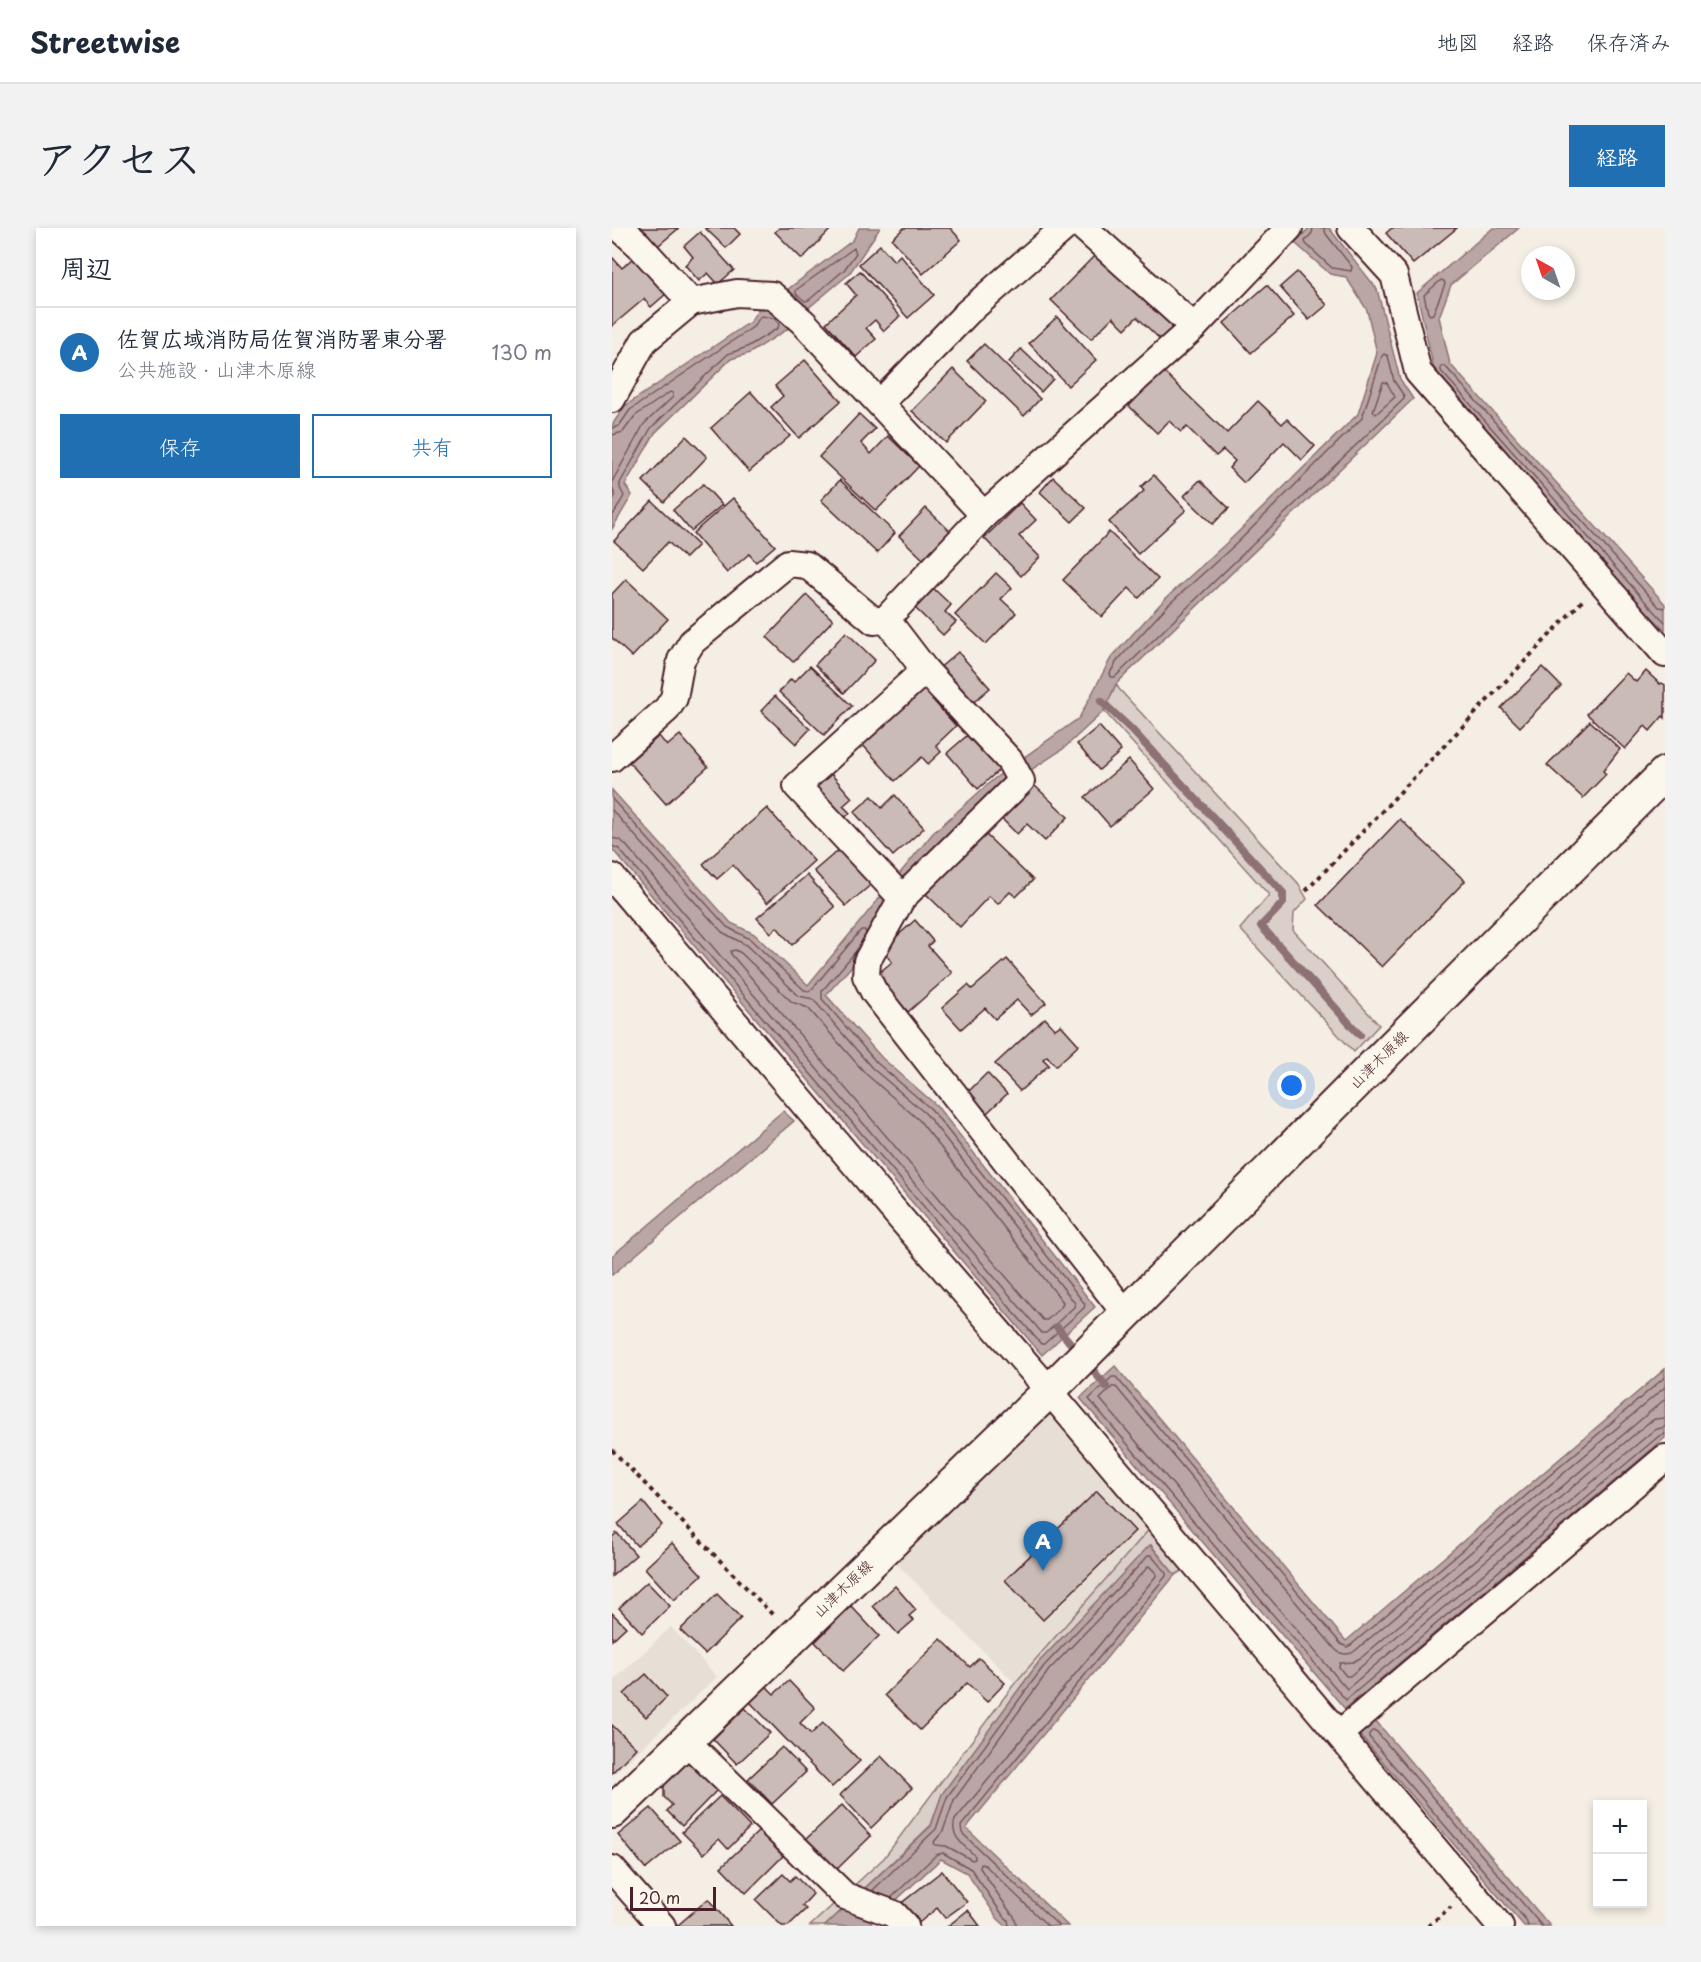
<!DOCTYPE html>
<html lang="ja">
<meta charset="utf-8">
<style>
body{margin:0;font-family:"Playpen Sans","Klee One",sans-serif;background:#f2f2f3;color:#1f2937}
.controls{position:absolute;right:18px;bottom:18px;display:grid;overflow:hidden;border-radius:0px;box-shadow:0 3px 9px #0003}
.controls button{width:54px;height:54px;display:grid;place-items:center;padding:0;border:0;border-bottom:2px solid #e0e1e3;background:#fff;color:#1f2937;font:30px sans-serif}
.compass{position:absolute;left:909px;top:18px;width:54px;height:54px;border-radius:50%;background:#fff;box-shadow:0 3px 9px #0003;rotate:320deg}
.scale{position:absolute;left:18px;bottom:15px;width:86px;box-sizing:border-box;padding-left:6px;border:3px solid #4a1f2b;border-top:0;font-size:16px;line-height:21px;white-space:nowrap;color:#4a1f2b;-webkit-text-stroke:4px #fbf7ec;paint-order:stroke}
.you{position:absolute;left:680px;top:858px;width:21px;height:21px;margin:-15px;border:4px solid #fff;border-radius:50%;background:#1a73e8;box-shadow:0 0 0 9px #1a73e833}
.badge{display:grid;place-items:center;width:39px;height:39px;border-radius:50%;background:#1f6fb2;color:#fff;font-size:20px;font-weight:700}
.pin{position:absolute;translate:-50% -50px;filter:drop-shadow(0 2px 3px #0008)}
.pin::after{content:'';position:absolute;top:32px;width:21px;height:18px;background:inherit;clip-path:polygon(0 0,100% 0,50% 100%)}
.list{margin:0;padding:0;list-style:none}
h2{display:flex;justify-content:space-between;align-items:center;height:78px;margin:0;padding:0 24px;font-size:26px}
h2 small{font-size:20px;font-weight:400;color:#747a83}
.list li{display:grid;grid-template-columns:39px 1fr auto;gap:18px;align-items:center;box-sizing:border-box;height:90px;padding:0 24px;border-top:2px solid #e0e1e3}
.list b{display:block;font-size:22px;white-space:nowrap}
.list p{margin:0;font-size:20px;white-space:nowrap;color:#747a83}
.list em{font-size:20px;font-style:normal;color:#747a83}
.actions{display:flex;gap:12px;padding:18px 24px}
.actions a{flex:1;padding:14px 0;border:2px solid #1f6fb2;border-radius:0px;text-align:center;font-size:21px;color:#1f6fb2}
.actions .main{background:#1f6fb2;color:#fff}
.map{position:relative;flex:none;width:1053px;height:1698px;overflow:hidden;border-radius:0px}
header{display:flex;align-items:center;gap:36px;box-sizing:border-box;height:84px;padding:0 30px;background:#fff;border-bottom:2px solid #e0e1e3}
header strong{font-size:28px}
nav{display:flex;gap:33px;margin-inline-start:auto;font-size:21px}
.intro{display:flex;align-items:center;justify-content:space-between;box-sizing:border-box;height:144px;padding:0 36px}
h1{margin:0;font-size:42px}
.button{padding:15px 27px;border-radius:0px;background:#1f6fb2;color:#fff;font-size:21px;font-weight:700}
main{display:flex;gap:36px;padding:0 36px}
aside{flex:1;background:#fff;border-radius:0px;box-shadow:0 3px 9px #0003}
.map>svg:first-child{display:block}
.built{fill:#e7dfd6}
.green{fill:#dbd0c9;stroke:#92787a;stroke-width:1.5}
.water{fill:#baa7a5;stroke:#8d7174;stroke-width:1.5}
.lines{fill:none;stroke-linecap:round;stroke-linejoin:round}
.shore{stroke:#77555c;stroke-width:1.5}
.stream{stroke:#8d7174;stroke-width:8}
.building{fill:#cabbb6;stroke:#4a1f2b;stroke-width:1.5}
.minor-casing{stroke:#4a1f2b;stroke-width:30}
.tertiary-casing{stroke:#4a1f2b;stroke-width:36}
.path{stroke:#4a1f2b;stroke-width:4;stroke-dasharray:4.5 4.5;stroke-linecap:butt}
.minor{stroke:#fbf7ec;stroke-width:26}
.tertiary{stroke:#fbf7ec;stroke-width:32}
.labels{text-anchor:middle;stroke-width:4.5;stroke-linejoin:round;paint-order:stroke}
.street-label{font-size:15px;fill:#4a1f2b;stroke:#fbf7ec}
</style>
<header>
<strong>Streetwise</strong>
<nav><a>地図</a><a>経路</a><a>保存済み</a></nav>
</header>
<div class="intro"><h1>アクセス</h1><a class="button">経路</a></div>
<main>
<aside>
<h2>周辺<small></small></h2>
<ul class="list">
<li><span class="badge">A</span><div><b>佐賀広域消防局佐賀消防署東分署</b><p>公共施設 · 山津木原線</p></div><em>130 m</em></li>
</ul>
<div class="actions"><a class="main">保存</a><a>共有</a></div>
</aside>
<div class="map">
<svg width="1053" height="1698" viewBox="0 0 1053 1698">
<rect width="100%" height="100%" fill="#f4eee4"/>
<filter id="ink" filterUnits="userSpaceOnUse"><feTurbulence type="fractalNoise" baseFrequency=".0167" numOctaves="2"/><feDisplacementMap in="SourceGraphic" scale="12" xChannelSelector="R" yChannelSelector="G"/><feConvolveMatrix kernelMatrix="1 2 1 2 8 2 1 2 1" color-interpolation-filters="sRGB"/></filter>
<g filter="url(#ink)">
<!-- built -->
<g class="built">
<polygon points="442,1182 540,1298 403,1455 278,1329"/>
<polygon points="59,1399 105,1449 0,1548 0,1454"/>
</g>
<!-- green -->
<g class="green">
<polygon points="504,456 507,461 686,655 695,671 682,685 681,702 767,797 742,824 628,701 657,667 492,483"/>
<polygon points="540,1298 573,1341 563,1347 539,1317 427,1434 330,1566 319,1597 213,1698 198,1698 272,1630 403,1455"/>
</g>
<!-- water -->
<g class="water">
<polygon points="247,0 268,0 237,46 195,81 171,65 241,12"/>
<polygon points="697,0 717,0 765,61 788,151 801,171 504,456 492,483 451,521 384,565 247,730 214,767 270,830 324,877 483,1079 430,1127 0,621 0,562 119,695 142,706 196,757 321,605 383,550 467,490 499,430 552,372 620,310 746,186 765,125 755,82 734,49 718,46 683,15"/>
<polygon points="881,0 907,0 839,57 827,89 838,136 1053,376 1053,402 1026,375 823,146 805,65"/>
<polygon points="147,80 166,84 177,100 138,125 119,131 43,205 13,257 20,267 0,301 0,197 13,178 138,94"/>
<polygon points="171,883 182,893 0,1047 0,1028"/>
<polygon points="503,1138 734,1413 1053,1141 1053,1210 733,1481 468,1170"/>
<polygon points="538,1317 563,1347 354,1600 456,1698 394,1698 386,1691 355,1645 329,1631 256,1698 213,1698 319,1598 330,1566 427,1434"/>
<polygon points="763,1492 938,1698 912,1698 747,1506"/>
</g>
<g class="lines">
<!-- shore -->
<g class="shore">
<polyline points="701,0 700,5 693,13 694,16 720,40 739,43 740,39 714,6 712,0"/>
<polygon points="242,20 244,25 232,42 197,72 193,73 184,66 184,62"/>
<polygon points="829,52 832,53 833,56 821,86 818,87 816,85 812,67"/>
<polygon points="772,126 776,128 782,153 792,168 792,171 503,449 499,449 498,445 505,433 556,377 625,315 750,190 770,128"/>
<polygon points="771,154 775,155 783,169 764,186 761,183"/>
<polyline points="0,200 7,198 18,182 141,99 149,88 162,90 167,96 166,100 135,119 116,126 39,200 8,255 8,260 12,268 0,289"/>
<polyline points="0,207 11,204 23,188 58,164 61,165 61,169 32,196 1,252 0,259 3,268 0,274"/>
<polyline points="1053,380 1047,379 1038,369 833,138 829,139 829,143 1031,371 1053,394"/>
<polyline points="0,571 115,699 138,711 192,762 197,763 201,760 249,702 253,702 254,706"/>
<polyline points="0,582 110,704 134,717 187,768 201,771 260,840 314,886 463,1075 462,1079 434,1105 430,1105 13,616 8,612 0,610"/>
<polyline points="0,618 7,621 429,1116 432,1116 472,1080 473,1076 319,881 265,835 210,771 210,763 245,722"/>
<polygon points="123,722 129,725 180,774 196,780 254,846 307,892 451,1074 450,1078 435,1092 431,1092 119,726 119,723"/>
<polyline points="1053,1149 739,1417 735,1419 729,1416 504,1149 500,1149 477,1171 734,1472 1047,1208 1053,1206"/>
<path d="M1053,1159l-309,263c-7,6 -15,5 -21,-1l-219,-262h-4l-12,12 247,290 307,-259 11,-3"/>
<polyline points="1053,1171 750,1429 741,1434 728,1435 727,1439 734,1448 738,1448 1036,1195 1043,1191 1053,1190"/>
<path d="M537,1338l7,7v3l-201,244c-6,16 9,25 20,36v3l-3,1 -26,-14 -11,-1 -1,-3 9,-11 11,-31 95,-130z"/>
<polyline points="260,1663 324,1601 335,1569 432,1438 536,1328 539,1327 554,1345 554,1348 349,1598 350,1605 447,1698"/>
<polyline points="279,1670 324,1627 331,1625 359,1641 390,1686 396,1692 397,1698"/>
<polyline points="405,1698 402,1688 396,1681 368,1640 369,1636 373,1637 436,1698"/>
<polyline points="916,1698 914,1692 757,1509 757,1506 760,1503 764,1503 930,1698"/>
</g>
<!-- stream -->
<g class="stream">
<polyline points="489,473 520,502 671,665 671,675 649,698 748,807"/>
<polyline points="445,1099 494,1158"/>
</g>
</g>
<!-- building -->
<g class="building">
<polygon points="21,0 67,0 41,22"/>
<polygon points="93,0 122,0 128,6 114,20"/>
<polygon points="167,0 220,0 190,31 163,4"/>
<polygon points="292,0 338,0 349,12 311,46 280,11"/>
<polygon points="780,0 845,0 801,36 774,5"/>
<polygon points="88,4 122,42 106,56 96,45 87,53 73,37 81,29 72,18"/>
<polygon points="268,17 282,33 288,27 322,67 296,90 247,36"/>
<polygon points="486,24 566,101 553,116 525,89 513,101 501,89 479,111 439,72"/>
<polygon points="23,28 55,65 39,79 32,71 0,98 0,29 10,40"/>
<polygon points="248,43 288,88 272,103 263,92 254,100 264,111 244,129 214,95 244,67 234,55"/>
<polygon points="685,44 715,77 697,92 668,59"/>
<polygon points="655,57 682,88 639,125 612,95"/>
<polygon points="445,89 484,132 456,158 417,115"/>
<polygon points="372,116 428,171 412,188 355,133"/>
<polygon points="409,121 441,151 429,164 397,134"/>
<polygon points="193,132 229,173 187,210 159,179 171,168 163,158"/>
<polygon points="341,141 374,173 334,215 300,183"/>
<polygon points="551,143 615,205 646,173 670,196 675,191 703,218 690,232 672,214 632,255 617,240 623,233 611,222 604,228 575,199 569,204 557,193 545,205 517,178"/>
<polygon points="139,164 178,208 137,244 99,200"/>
<polygon points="247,186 263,201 249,215 259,226 276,208 307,238 264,283 207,229"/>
<polygon points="74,208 95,229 52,274 31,253"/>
<polygon points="542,247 574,282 526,326 497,294 532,263 529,259"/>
<polygon points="441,249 474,280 460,294 428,264"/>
<polygon points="228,252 283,305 265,325 209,272"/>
<polygon points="588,252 617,280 601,296 572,268"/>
<polygon points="91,256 110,277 79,303 61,282"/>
<polygon points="121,270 163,318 144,334 137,326 115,345 81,305"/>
<polygon points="40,273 86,317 73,330 56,314 31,340 2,313"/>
<polygon points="408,275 424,292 407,308 428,329 409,348 372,310"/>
<polygon points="314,280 339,304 312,332 287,308"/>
<polygon points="497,304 546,351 527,370 517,360 490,389 451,352"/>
<polygon points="384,345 400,360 389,371 404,385 374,416 343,387"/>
<polygon points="14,351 56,391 20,429 0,410 0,366"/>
<polygon points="322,361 339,377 333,384 344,394 331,407 303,380"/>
<polygon points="195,367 221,392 181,434 155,409"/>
<polygon points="234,404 263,432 232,465 203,437"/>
<polygon points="346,424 378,460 357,478 325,442"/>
<polygon points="198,438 240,478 212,507 167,464 179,451 182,454"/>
<polygon points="930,439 949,458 908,499 889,480"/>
<polygon points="1034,443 1048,456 1050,455 1053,457 1053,490 1051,488 1038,503 1033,498 1013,521 975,486 1014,445 1024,454"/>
<polygon points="312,462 344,498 324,517 329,524 316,536 310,529 283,553 250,516"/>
<polygon points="163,468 198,501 184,516 149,483"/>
<polygon points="978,493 1008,521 991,543 994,546 971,570 935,537"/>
<polygon points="487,498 509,523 487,542 465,516"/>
<polygon points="358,505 389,540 366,561 335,525"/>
<polygon points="68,507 96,539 54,576 17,534 47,508 55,518"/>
<polygon points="517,532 542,561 498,598 473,569"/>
<polygon points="219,546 240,570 231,578 238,585 228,594 200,563"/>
<polygon points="422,557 456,589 433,613 415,596 405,606 389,590"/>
<polygon points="283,567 312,600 281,628 242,584 260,568 270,580"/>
<polygon points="155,580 202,633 155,675 121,637 105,651 91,636"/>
<polygon points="788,591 853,653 770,739 706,677"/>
<polygon points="372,605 421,652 404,669 398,664 386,676 377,668 348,699 314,666"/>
<polygon points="230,619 261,655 234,678 202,643"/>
<polygon points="195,647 223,679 180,717 165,699 159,705 145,690"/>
<polygon points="303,692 321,713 316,718 340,745 296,784 264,747 280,734 274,727 282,711"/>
<polygon points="395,731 434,775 419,787 405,772 383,791 373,780 349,801 330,780 356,757 360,761"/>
<polygon points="433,790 443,801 449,797 467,817 444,838 435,828 431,831 437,837 408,863 383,836"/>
<polygon points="375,845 395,866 375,885 356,864"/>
<polygon points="485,1263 523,1303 431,1392 393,1352"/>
<polygon points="31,1274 50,1297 25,1318 6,1296"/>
<polygon points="5,1305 24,1327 0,1348 0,1309"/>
<polygon points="60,1315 90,1347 62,1372 33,1340"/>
<polygon points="35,1354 58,1378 30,1405 7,1380"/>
<polygon points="283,1358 304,1382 297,1388 302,1392 286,1406 261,1378"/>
<polygon points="105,1366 129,1390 93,1426 68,1402"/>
<polygon points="239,1378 267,1408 231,1443 203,1414"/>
<polygon points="0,1385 14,1399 0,1412"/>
<polygon points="329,1411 358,1439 367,1430 393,1455 375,1474 355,1455 308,1502 273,1467"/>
<polygon points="34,1446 55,1469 34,1489 12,1466"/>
<polygon points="177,1453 203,1480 188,1495 199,1506 211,1495 248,1533 220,1559 138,1474 154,1458 162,1466"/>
<polygon points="133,1480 158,1505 125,1536 101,1511"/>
<polygon points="0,1497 24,1520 0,1545"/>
<polygon points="170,1519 194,1544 160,1576 136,1551"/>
<polygon points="269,1528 300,1560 259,1600 228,1567"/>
<polygon points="78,1530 107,1560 70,1598 55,1583 60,1577 52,1569 52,1554"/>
<polygon points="108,1568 138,1599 116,1621 107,1611 92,1626 70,1604"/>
<polygon points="230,1577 259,1608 222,1644 192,1613"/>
<polygon points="39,1580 68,1613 34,1641 6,1607"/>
<polygon points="147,1603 171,1628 134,1665 109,1639"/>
<polygon points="330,1643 355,1674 333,1690 325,1680 303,1698 287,1677"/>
<polygon points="171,1646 178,1653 183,1648 201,1666 190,1678 194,1681 176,1698 170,1698 144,1672"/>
<polygon points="96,1671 119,1698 65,1698"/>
<polygon points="356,1682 368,1698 336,1698"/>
</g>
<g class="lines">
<defs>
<g id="minor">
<polyline points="8,0 27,17 79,74"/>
<polyline points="472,0 582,99"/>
<polyline points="739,0 782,47 806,144 1053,426"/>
<polyline points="0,171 32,113 79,74 125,65 160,67 191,94 372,287 274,391 262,393 195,337 176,335 80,414 69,432 62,470 55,481 0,530"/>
<polyline points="268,175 356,84 452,0"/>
<polyline points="372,287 582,99 677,0"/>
<polyline points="274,391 313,442 398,533 409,553 290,670 255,733 254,748 262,764 514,1086"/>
<polyline points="0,649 290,992 424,1147 888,1698"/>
<polyline points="290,670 185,558 313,442"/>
<polyline points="727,1506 1053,1230"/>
<polyline points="74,1513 233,1668 282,1686 293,1698"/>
<polyline points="0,1641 50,1698"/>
</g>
<polyline id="tertiary" points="0,1584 437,1163 1053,545"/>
</defs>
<!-- minor casing -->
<use href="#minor" class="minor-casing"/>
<!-- tertiary casing -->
<use href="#tertiary" class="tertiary-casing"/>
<!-- path -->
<g class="path">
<polyline points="694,663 972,371"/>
<polyline points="0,1222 161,1387"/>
<polyline points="816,1698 839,1679"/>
</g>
<!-- minor -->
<use href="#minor" class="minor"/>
<!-- tertiary -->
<use href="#tertiary" class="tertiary"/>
</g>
</g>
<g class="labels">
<!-- street labels -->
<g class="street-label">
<text transform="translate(767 832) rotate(-45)" y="5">山津木原線</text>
<text transform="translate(231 1361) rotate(-44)" y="5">山津木原線</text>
</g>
</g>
</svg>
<div class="controls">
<button>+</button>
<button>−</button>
</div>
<svg class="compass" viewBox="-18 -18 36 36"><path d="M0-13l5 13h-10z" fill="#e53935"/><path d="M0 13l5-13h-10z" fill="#747a83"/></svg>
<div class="scale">20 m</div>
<div class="you"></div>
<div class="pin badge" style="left:431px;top:1343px">A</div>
</div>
</main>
